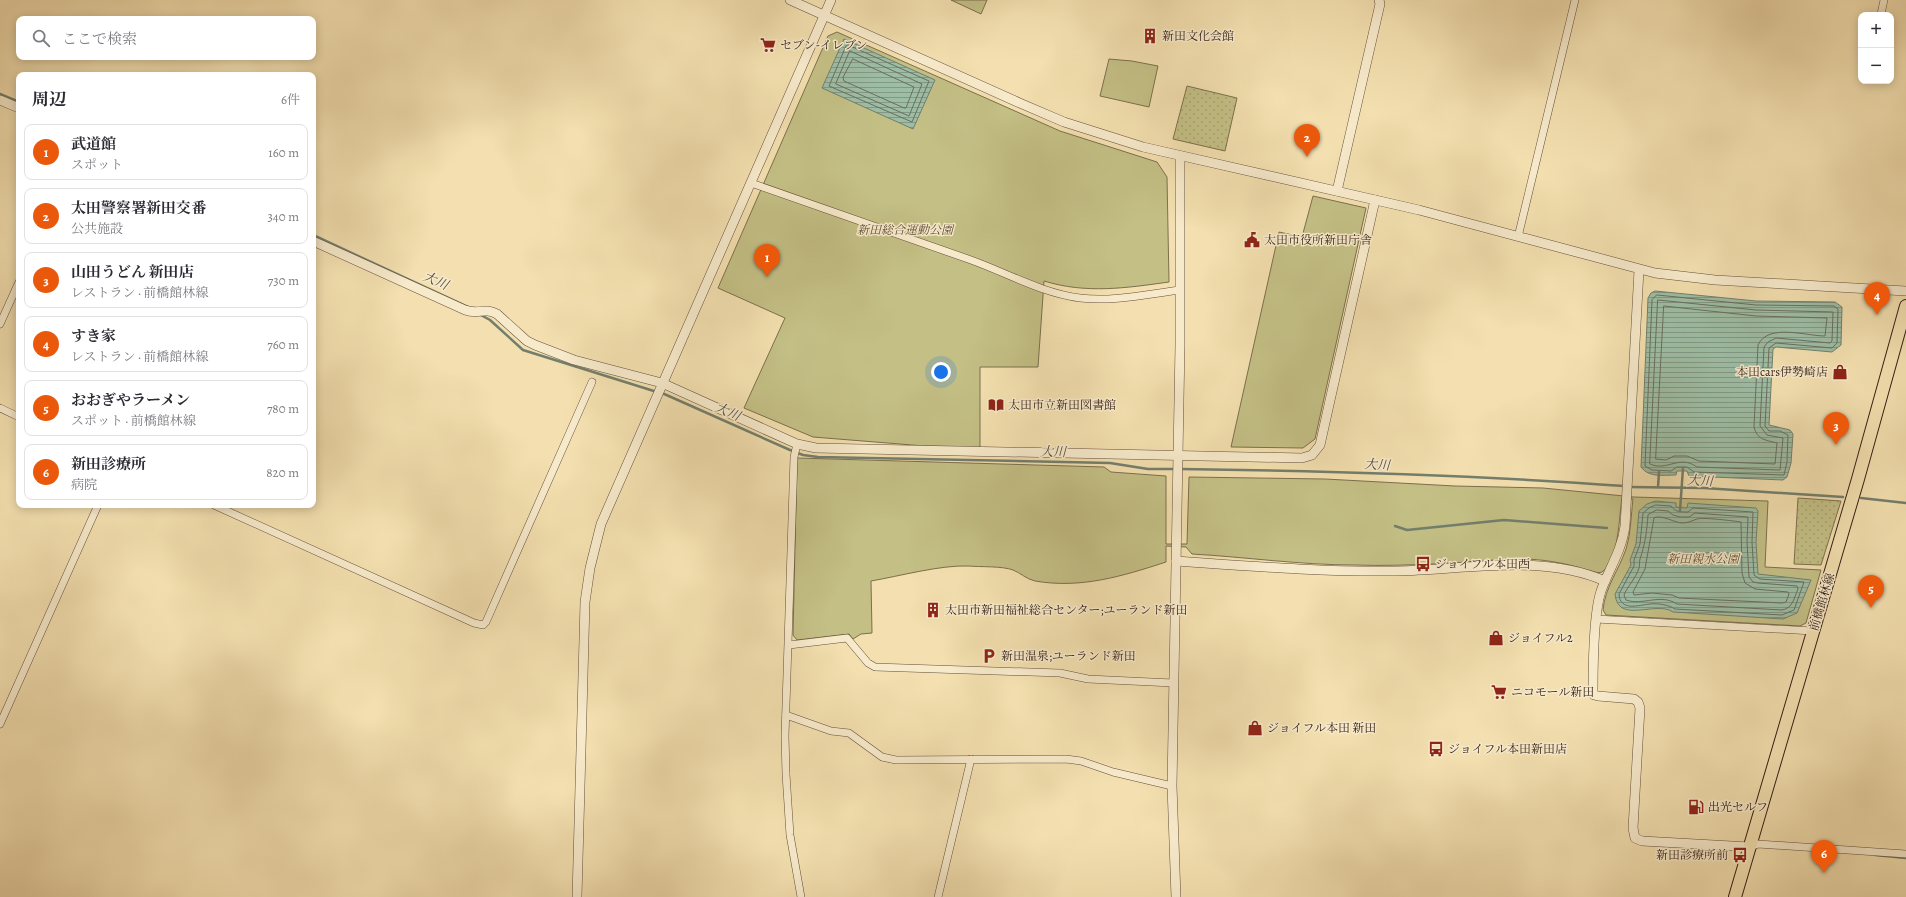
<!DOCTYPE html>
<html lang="ja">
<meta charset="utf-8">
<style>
body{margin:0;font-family:Alegreya,"Noto Serif JP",serif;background:#f7f7f7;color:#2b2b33}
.controls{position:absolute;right:12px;top:12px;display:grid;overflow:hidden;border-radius:8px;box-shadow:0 2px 10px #0003}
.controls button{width:36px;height:36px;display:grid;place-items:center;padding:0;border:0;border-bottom:1px solid #e1e1e2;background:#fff;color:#2b2b33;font:20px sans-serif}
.you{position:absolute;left:941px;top:372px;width:14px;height:14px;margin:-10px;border:3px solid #fff;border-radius:50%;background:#1a73e8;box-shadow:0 0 0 6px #1a73e833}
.badge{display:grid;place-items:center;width:26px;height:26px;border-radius:50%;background:#ea580c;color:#fff;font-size:13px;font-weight:700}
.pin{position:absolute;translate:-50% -33px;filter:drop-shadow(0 1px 2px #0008)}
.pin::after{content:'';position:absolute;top:21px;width:14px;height:12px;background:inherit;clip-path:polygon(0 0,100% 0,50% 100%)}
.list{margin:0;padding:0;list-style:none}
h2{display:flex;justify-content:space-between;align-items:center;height:52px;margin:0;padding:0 16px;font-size:17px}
h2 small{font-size:13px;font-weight:400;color:#7c7c81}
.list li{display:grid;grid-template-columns:26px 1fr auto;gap:12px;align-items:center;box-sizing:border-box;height:56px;margin:0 8px 8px;padding:0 8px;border:1px solid #e1e1e2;border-radius:8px}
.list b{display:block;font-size:15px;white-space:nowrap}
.list p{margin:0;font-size:13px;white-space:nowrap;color:#7c7c81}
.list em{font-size:13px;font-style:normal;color:#7c7c81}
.icon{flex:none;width:22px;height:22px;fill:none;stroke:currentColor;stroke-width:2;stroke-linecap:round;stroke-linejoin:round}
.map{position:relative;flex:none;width:1906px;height:897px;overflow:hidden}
.search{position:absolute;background:#fff;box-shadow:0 2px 10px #0003;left:16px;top:16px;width:300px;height:44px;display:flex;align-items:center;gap:10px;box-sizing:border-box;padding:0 14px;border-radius:8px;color:#7c7c81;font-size:15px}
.panel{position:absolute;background:#fff;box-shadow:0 2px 10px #0003;left:16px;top:72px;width:300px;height:436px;border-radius:8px}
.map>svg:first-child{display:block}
.grass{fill:url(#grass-dots);stroke:#7c6f4e}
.park{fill:#c3bf85;stroke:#7c6f4e}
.water{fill:url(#water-rules);stroke:#737e6c}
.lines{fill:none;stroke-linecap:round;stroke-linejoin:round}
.shore{stroke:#696e5e;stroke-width:1}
.stream{stroke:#737e6c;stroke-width:2.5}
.minor-casing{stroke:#644f3c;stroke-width:8}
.tertiary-casing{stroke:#644f3c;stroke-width:10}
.primary-casing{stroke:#351f16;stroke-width:14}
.minor{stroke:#f7eacb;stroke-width:7}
.tertiary{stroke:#f7eacb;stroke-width:9}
.primary{stroke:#f3dfaf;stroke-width:12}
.labels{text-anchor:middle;stroke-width:3;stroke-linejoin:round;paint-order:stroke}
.poi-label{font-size:12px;fill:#351f16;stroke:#f7eacb;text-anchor:start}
.park-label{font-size:12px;font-style:italic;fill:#604f37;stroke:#f7eacb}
.street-label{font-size:12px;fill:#351f16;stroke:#f7eacb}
.water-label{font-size:13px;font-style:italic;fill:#544e41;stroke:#f7eacb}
</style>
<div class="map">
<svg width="1906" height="897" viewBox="0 0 1906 897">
<defs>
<pattern id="grass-dots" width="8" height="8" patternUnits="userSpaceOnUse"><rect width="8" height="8" fill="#c3bf85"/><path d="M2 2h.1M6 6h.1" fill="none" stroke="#a8a472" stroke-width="1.8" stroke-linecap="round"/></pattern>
<pattern id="water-rules" width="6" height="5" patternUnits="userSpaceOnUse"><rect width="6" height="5" fill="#9dbda5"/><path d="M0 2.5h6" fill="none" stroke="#819985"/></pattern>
</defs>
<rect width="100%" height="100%" fill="#f3dfaf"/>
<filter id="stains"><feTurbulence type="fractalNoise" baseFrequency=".005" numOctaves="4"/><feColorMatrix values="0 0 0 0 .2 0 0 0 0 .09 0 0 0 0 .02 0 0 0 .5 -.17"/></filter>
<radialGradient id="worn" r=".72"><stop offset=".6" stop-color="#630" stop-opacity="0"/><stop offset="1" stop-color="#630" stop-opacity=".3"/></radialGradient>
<!-- grass -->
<g class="grass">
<polygon points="1187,86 1237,98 1225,151 1173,139"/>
<polygon points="1798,498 1841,501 1821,565 1794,564"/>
</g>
<!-- park -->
<g class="park">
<polygon points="951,0 987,0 981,14"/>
<path d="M837,32l223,99 97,31 10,15 2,105c-43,6 -83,12 -125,-1l-6,86h-58v81l-55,-2 -112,-9 -69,-29 41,-90 -67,-30 110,-252z"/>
<polygon points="1109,59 1132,61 1158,66 1149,107 1100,96"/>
<polygon points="1313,196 1366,208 1315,439 1303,448 1231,447 1279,232 1302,237"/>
<path d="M797,458l307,9 7,5 55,4v68h21l2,-67 136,2 130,7 88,2 91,9 134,4 -3,66 56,3 -15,53 -6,3 -194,-11 -3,-5c2,-23 16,-40 23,-61 5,-16 5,-34 7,-50l-11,-1c-3,17 -3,64 -20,74 -5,2 -13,-2 -18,-3 -19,-6 -42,-10 -62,-10 -30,0 -59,4 -88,5 -26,1 -53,2 -79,1 -55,0 -109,-8 -163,-11l-6,-7 -20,-1v16c-43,14 -85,27 -131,19 -9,-2 -14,-8 -22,-11 -10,-4 -33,-3 -45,-4 -28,-1 -68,10 -97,15l1,52 -11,1 -8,5 -4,-5 -52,6 -4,-5z"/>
</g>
<!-- water -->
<g class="water">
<polygon points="844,39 935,80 913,129 822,88"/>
<path d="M1655,291l101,10 79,1 7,5 -1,38 -9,7 -56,-5 -3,2 -4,76 21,5 3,4 -2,29 -4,14 -4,3 -94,-4 -2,-5h-10l-1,4c-12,0 -27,3 -35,-8l7,-169 3,-5z"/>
<path d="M1656,501l20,2v4l11,1 1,-5 68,5 2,3 -2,31 2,32 53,6 -14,33 -14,6 -110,-7c-17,-12 -55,13 -58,-18l16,-29 -1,-5 6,-16 3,-33 8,-7z"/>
</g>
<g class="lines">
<!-- shore -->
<g class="shore">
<polygon points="848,45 929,81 912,122 829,86 846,46"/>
<polygon points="850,51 922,84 909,116 836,84"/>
<polygon points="853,59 914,87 906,108 904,108 844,81 843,78"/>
<polygon points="1657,295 1756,305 1834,306 1838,309 1837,343 1832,348 1776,343 1769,348 1765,426 1769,431 1780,431 1788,435 1787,462 1784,475 1694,472 1687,467 1677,467 1671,471 1652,470 1645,466 1652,300"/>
<path d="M1658,300l98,10 77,2 -1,29 -2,2 -54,-5 -8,4 -4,5 -4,79 7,9 16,3 -3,32 -83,-3c-18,-13 -30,5 -47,-3z"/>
<path d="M1664,306l92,10 71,2 -2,18c-19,0 -57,-13 -67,9l-4,82c3,13 12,13 23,16l-2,21 -76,-3 -12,-5h-13l-8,4 -10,-1z"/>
<path d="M1656,505l15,1c4,6 9,6 17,6l5,-4 60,4 -1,30 2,33 6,4 44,3 -10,28 -12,5 -107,-6c-6,-4 -17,-6 -25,-5 -11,1 -30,8 -31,-10l15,-28v-6l6,-16 3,-31 6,-5z"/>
<path d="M1657,510l11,1 5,4 7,2h9l6,-4 53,4 -1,25 2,35 4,5 5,1 39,3 1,3c-4,9 -5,19 -16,21l-105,-6c-17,-11 -34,2 -51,-4l-2,-5c3,-8 12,-17 15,-27 1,-3 0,-6 1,-9 5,-14 7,-29 8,-44z"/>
<path d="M1658,517c9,0 15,5 24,6 6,0 9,-2 15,-4 6,-2 37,2 44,3l1,51 3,10 10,6 33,3 1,2 -3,8 -4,1 -103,-5 -7,-3 -20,-2 -18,2 -1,-3 12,-23 9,-51z"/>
</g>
<!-- stream -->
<g class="stream">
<polyline points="0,94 19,102"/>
<polyline points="313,235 470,308"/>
<polyline points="481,315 490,320 523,350 657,392"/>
<polyline points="662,393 790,450 803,455 818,457 1110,463 1148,469 1175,469"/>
<path d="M1180,469c148,2 296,6 444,17"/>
<polyline points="1629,487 1704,488 1843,497"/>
<polyline points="1658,487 1659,472"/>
<polyline points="1861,498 1906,503"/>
<polyline points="1680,511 1683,468"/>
<polyline points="1395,526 1407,530 1504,520 1607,528"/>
<polyline points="1875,855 1906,858"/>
</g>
<defs>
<g id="minor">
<polyline points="1881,14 1884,0"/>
<path d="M751,183c73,26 147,51 220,77 36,13 71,33 109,38 32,4 68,-4 100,-8"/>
<polyline points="1518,237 1575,0"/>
<polyline points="0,324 19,282"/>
<polyline points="0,408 19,417"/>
<polyline points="797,444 794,457 785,736 786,774 790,835 801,897"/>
<polyline points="214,505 474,623 483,625 486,622 592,382"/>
<polyline points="1596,619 1813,631"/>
<polyline points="789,645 847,638 868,663 875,667 1060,673 1088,679 1173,683"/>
<polyline points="786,715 831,731 849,733 882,757 896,760 1066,759 1081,761 1113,772 1172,786"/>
<polyline points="0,724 98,505"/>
<polyline points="1750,847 1758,844 1906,854"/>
<polyline points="938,897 971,759"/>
</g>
<g id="tertiary">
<polyline points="790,0 1022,104 1064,122 1143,147 1419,210 1655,273 1715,280 1906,291"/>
<polyline points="0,100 19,108"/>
<polyline points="1337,191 1380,4 1379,0"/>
<path d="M313,241l152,69c14,5 19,-3 32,4l30,27 8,4 39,15 88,23 135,61 19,4 486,10 10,-3 8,-10 55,-245"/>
<path d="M1639,270l-14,256c-3,24 -16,43 -24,65 -8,24 -8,75 -8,101l1,3 4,1 36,3 4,3 2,6 -7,120 2,10 7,3 108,6"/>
<path d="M1176,561c73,5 148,11 221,10 68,-1 143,-18 208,10"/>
<polyline points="577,897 585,602 590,568 601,524 831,0"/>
<polyline points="1176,897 1172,786 1180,345 1180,156"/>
</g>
<polyline id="primary" points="1735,897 1858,479 1906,306"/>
</defs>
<!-- minor casing -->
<use href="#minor" class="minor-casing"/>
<!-- tertiary casing -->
<use href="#tertiary" class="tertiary-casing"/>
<!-- primary casing -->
<use href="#primary" class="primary-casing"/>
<!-- minor -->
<use href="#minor" class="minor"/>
<!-- tertiary -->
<use href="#tertiary" class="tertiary"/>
<!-- primary -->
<use href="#primary" class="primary"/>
</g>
<!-- icons -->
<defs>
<symbol id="building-bare" viewBox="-9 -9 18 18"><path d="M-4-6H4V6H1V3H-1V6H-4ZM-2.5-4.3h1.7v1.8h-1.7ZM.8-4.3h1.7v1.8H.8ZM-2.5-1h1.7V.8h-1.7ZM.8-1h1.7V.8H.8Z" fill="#8f2418" stroke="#f7eacb" stroke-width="2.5" paint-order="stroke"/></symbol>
<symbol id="supermarket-bare" viewBox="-9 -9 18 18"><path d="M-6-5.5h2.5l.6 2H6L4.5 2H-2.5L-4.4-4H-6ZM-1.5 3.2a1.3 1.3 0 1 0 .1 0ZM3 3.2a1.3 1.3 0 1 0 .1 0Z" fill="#8f2418" stroke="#f7eacb" stroke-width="2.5" paint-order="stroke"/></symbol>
<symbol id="civic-bare" viewBox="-9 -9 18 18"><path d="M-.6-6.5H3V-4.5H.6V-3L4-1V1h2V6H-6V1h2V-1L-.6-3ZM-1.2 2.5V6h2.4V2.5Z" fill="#8f2418" stroke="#f7eacb" stroke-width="2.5" paint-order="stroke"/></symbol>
<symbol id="shop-bare" viewBox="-9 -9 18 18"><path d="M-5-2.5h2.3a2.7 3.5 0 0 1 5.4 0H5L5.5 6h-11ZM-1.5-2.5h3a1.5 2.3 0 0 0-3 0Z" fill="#8f2418" stroke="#f7eacb" stroke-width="2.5" paint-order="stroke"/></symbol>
<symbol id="library-bare" viewBox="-9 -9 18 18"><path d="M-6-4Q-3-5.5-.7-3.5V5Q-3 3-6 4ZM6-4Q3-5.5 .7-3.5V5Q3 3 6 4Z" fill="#8f2418" stroke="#f7eacb" stroke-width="2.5" paint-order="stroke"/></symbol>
<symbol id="bus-bare" viewBox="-9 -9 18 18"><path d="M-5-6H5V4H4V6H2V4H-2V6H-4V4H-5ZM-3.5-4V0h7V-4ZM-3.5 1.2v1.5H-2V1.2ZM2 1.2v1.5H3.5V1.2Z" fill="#8f2418" stroke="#f7eacb" stroke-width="2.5" paint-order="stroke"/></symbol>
<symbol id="parking-bare" viewBox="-9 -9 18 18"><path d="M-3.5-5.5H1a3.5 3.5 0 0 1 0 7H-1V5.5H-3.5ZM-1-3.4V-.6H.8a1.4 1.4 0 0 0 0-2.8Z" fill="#8f2418" stroke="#f7eacb" stroke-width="2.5" paint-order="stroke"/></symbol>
<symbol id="fuel-bare" viewBox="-9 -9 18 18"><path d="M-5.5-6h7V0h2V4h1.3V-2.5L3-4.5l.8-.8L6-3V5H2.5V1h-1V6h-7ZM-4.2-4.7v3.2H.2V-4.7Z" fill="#8f2418" stroke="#f7eacb" stroke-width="2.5" paint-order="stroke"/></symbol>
</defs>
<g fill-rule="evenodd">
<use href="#building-bare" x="1139" y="25" width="22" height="22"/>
<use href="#supermarket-bare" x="757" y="34" width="22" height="22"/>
<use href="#civic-bare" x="1241" y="229" width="22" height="22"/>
<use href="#shop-bare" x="1829" y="361" width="22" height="22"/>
<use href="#library-bare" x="985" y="394" width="22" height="22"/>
<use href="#bus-bare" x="1412" y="553" width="22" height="22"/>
<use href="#building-bare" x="922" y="599" width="22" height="22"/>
<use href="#shop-bare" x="1485" y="627" width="22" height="22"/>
<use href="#parking-bare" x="978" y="645" width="22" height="22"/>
<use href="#supermarket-bare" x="1488" y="681" width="22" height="22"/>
<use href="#shop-bare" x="1244" y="717" width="22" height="22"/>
<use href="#bus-bare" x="1425" y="738" width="22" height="22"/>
<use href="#fuel-bare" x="1685" y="796" width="22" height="22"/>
<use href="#bus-bare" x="1729" y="844" width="22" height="22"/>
</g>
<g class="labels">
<!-- poi labels -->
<g class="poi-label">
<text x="1162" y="40">新田文化会館</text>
<text x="780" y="49">セブン-イレブン</text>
<text x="1264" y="244">太田市役所新田庁舎</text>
<text x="1828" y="376" text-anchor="end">本田cars伊勢崎店</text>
<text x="1008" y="409">太田市立新田図書館</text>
<text x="1435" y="568">ジョイフル本田西</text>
<text x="945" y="614">太田市新田福祉総合センター;ユーランド新田</text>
<text x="1508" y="642">ジョイフル2</text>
<text x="1001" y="660">新田温泉;ユーランド新田</text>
<text x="1511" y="696">ニコモール新田</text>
<text x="1267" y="732">ジョイフル本田 新田</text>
<text x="1448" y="753">ジョイフル本田新田店</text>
<text x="1708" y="811">出光セルフ</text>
<text x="1728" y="859" text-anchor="end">新田診療所前</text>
</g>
<!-- park labels -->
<g class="park-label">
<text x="905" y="234">新田総合運動公園</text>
<text x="1703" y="563">新田親水公園</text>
</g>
<!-- street labels -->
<g class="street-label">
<text transform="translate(1822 602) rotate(-73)" y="4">前橋館林線</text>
</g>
<!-- water labels -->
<g class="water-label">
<text transform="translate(436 280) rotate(24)" y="5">大川</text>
<text transform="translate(728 411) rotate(24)" y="5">大川</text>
<text transform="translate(1053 451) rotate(1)" y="5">大川</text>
<text transform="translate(1377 464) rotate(3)" y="5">大川</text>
<text transform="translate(1700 480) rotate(3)" y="5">大川</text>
</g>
</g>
<rect width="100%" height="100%" filter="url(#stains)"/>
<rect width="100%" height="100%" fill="url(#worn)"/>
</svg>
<div class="controls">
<button>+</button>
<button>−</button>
</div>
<div class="you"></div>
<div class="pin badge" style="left:767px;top:277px">1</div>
<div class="pin badge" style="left:1307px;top:157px">2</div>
<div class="pin badge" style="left:1836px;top:445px">3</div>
<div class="pin badge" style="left:1877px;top:315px">4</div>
<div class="pin badge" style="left:1871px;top:608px">5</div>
<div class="pin badge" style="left:1824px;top:873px">6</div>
<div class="search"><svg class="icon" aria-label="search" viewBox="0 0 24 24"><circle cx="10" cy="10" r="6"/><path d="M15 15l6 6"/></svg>ここで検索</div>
<section class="panel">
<h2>周辺<small>6件</small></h2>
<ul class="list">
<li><span class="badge">1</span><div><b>武道館</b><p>スポット</p></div><em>160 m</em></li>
<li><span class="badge">2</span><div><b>太田警察署新田交番</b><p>公共施設</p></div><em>340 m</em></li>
<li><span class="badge">3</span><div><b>山田うどん 新田店</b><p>レストラン · 前橋館林線</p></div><em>730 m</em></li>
<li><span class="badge">4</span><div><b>すき家</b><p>レストラン · 前橋館林線</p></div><em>760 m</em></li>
<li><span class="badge">5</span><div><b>おおぎやラーメン</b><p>スポット · 前橋館林線</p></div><em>780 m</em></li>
<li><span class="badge">6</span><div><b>新田診療所</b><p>病院</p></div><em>820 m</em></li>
</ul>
</section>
</div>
